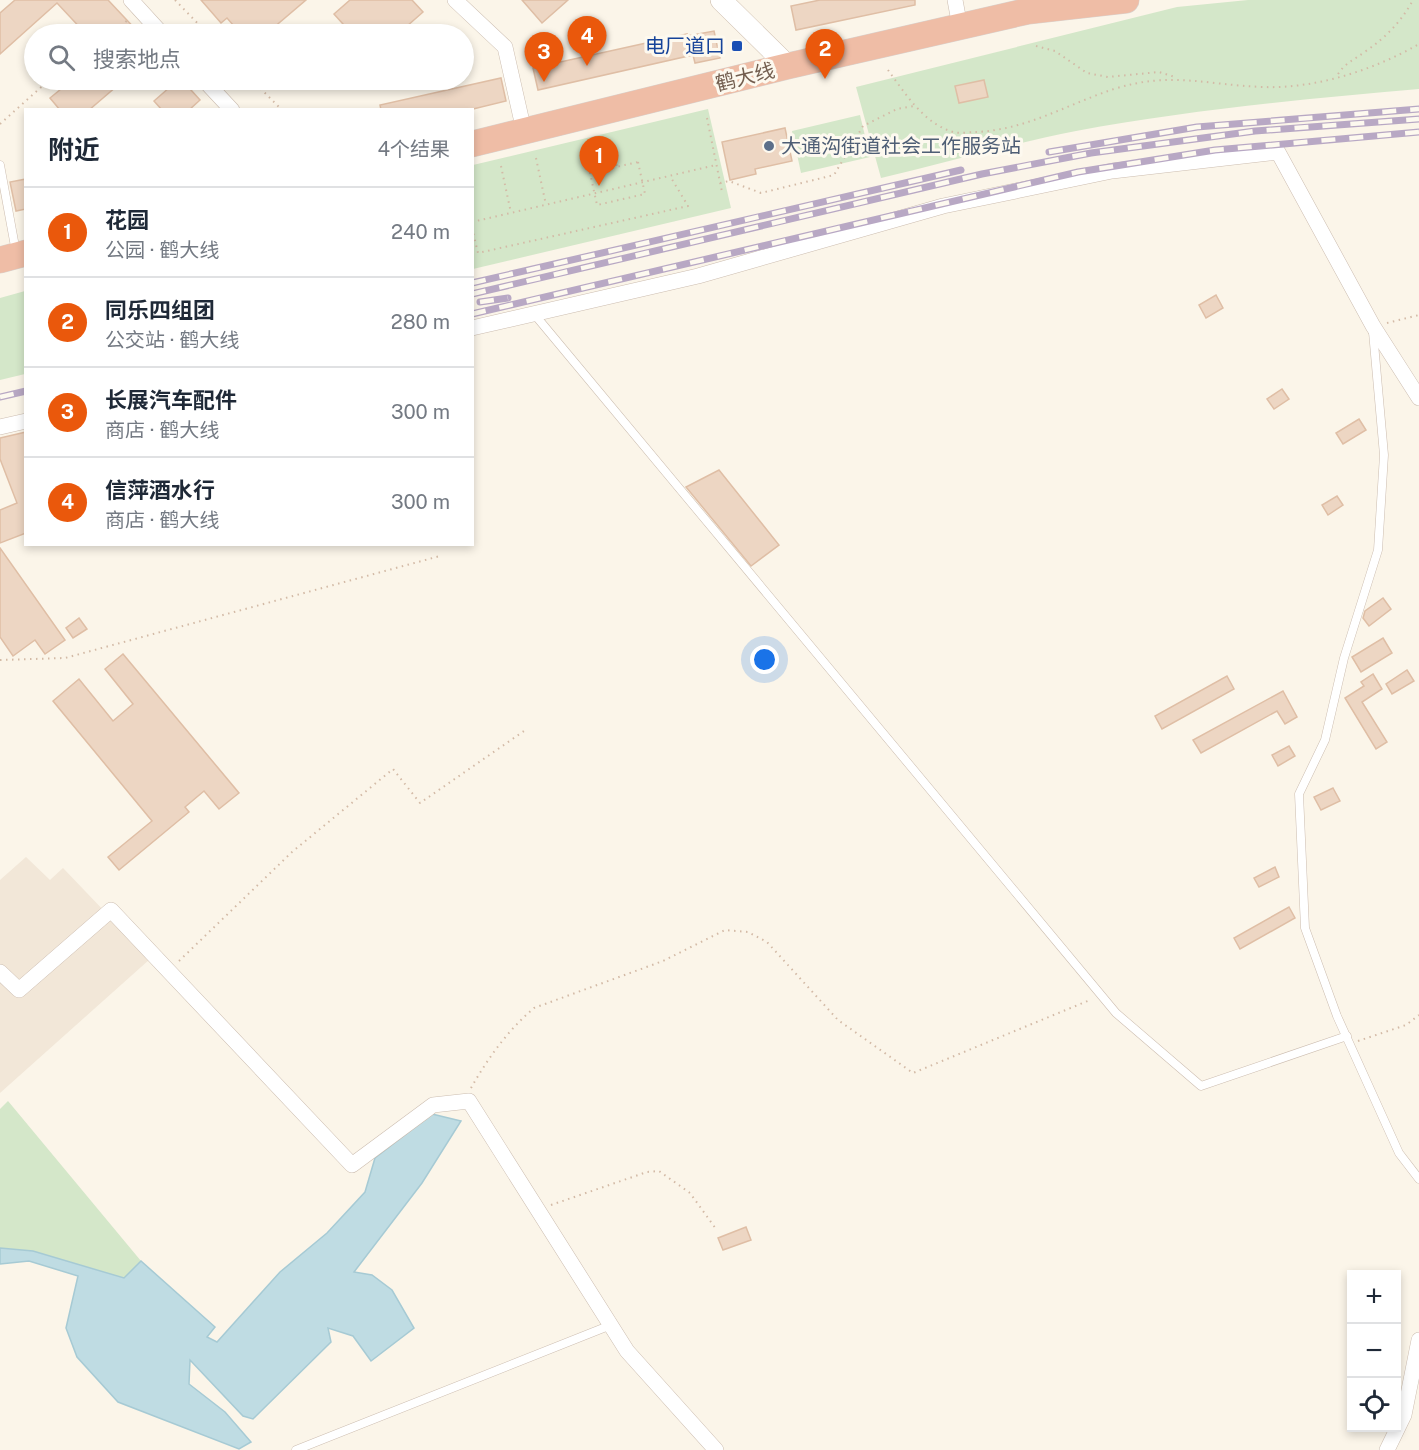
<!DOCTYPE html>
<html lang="zh">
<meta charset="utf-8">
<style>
body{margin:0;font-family:"Public Sans","Noto Sans SC",sans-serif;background:#f2f2f3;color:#1f2937}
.controls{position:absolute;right:18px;bottom:18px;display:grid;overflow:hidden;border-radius:0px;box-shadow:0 3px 9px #0003}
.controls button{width:54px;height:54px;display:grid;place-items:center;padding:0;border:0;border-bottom:2px solid #e0e1e3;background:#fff;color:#1f2937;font:30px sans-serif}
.you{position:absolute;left:765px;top:660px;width:21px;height:21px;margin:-15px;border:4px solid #fff;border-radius:50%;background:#1a73e8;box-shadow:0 0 0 9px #1a73e833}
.badge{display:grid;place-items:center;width:39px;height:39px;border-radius:50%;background:#ea580c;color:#fff;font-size:20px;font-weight:700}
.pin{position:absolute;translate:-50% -50px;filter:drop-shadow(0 2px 3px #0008)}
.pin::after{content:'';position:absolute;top:32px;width:21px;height:18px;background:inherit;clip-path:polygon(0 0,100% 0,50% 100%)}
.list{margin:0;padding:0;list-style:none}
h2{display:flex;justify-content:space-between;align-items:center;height:78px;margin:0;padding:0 24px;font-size:26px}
h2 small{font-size:20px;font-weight:400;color:#747a83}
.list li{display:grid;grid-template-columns:39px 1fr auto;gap:18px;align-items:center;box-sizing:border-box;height:90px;padding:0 24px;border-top:2px solid #e0e1e3}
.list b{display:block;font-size:22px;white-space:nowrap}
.list p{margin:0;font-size:20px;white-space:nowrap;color:#747a83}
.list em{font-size:20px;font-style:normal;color:#747a83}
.icon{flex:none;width:33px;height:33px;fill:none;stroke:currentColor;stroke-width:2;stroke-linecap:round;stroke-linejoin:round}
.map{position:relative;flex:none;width:1419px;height:1450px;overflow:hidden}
.search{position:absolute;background:#fff;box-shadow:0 3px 9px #0003;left:24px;top:24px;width:450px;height:66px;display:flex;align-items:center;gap:15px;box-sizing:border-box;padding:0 21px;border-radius:33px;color:#747a83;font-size:22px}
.panel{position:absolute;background:#fff;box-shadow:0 3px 9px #0003;left:24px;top:108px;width:450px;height:438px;border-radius:0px}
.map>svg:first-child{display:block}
.residential{fill:#f2e7d8}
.green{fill:#d4e7c9}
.water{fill:#bfdce3;stroke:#a6cad4;stroke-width:1.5}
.building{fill:#edd6c3;stroke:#dfbea5;stroke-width:1.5}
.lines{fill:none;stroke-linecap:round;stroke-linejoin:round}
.lane-casing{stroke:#ccbdb0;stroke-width:9}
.street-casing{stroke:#ccbdb0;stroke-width:16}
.secondary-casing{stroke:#cebeae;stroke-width:22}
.highway-casing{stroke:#d8d2ce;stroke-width:27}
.path{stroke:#d3baa6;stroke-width:2;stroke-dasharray:1.5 4.5;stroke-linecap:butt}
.lane{stroke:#fff;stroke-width:8}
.street{stroke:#fff;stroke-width:15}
.secondary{stroke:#fff;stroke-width:21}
.highway{stroke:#efbda6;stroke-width:26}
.rail-casing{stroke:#b8a8c4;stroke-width:7}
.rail{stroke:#fdf9ef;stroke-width:4.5;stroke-dasharray:14;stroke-linecap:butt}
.transit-dot{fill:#1a4fb4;stroke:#fdf9ef;stroke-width:2}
.service-dot{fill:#5c6f8a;stroke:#fdf9ef;stroke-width:2}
.labels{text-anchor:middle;stroke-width:6;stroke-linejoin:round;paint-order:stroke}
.transit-label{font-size:20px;fill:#164399;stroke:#fdf9ef;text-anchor:end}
.street-label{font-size:20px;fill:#735e4f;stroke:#fdf9ef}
.service-label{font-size:20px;fill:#4e5e75;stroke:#fdf9ef;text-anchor:start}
</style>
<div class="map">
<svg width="1419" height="1450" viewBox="0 0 1419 1450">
<rect width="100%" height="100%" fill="#fbf5e9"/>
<!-- residential -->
<polygon class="residential" points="26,857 50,880 63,868 150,959 0,1093 0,880"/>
<!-- green -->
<g class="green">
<path d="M1248,0h171v89c-115,10 -230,21 -343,42 -66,13 -131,32 -195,47l-25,-91 321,-80z"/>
<polygon points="708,109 731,208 473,269 473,165"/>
<polygon points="860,115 870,157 801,173 792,131"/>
<polygon points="25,291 25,374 0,380 0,298"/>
<polygon points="8,1101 141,1261 124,1278 33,1251 0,1248 0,1109"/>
</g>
<!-- water -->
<polygon class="water" points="432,1114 461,1121 422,1183 354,1272 372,1275 392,1290 414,1328 371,1361 353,1336 328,1328 331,1342 253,1419 243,1416 190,1360 189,1384 225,1412 251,1442 239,1449 118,1402 77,1357 66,1328 78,1276 29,1261 0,1264 0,1248 33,1251 124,1278 141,1261 215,1327 207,1337 217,1342 280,1272 327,1233 365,1192 375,1158"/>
<!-- building -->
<g class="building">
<polygon points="15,0 108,0 140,34 86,34 57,3 0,54 0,13"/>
<polygon points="201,0 306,0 266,34 241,34 227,18 221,23"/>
<polygon points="350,0 412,0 423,12 398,34 352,34 334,14"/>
<polygon points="522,0 568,0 542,23"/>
<polygon points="820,0 915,0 915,5 796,30 791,6"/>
<polygon points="714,31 720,58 695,63 693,55 538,90 533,68 687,34 687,36"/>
<polygon points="501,78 506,101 469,110 381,110 380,105"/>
<polygon points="72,80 124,80 89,110 60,110 50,98"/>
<polygon points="178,80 182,80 200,100 189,110 162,110 154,101"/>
<polygon points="984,80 988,97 959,103 955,86"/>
<polygon points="785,128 792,161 755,169 756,174 730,180 722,142"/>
<polygon points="26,179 26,209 16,211 10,182"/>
<polygon points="1216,295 1223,308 1206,318 1199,305"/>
<polygon points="1282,389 1289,399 1274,409 1267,399"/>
<polygon points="1359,419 1366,430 1343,444 1336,433"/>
<polygon points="26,432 26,533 0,543 0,510 17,503 0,459 0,438"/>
<polygon points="719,470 779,545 751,566 686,487"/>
<polygon points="1337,496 1343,505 1328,515 1322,505"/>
<polygon points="0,548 65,640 45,654 35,640 13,656 0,637"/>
<polygon points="1383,598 1391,609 1369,626 1363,618 1365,611"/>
<polygon points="79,618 87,629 73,638 66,628"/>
<polygon points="1383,638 1392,653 1361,672 1352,657"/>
<polygon points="123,654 239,793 219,809 204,791 185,807 189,812 119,870 108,857 152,821 53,701 79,679 113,721 133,704 105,669"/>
<polygon points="1407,670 1414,681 1392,694 1386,684"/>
<polygon points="1373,674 1382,689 1362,702 1387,742 1376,749 1345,698 1364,686 1361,682"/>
<polygon points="1227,676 1234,689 1162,729 1155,716"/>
<polygon points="1283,691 1297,717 1285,724 1277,711 1201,753 1193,740"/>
<polygon points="1289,746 1295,756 1278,766 1272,755"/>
<polygon points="1333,788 1340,801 1321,810 1314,797"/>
<polygon points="1275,867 1279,877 1259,887 1254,878"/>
<polygon points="1289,907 1295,918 1240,949 1234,938"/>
<polygon points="746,1227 751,1240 723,1250 718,1238"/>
</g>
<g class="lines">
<defs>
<g id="lane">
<polyline points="0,165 16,252"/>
<polyline points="535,315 1116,1013 1201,1086 1347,1036"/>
<polyline points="1373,332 1384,455 1378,550 1344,658 1325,740 1299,794 1305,928 1337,1016 1399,1153 1419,1179"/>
<polyline points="296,1450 611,1325"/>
</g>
<g id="street">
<polyline points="131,0 162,34"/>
<polyline points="455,0 505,47 524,131"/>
<polyline points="955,0 960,27"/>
<polyline points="204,80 232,110"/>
<polyline points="472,328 698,276 943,206 1112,171 1278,152 1373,326 1419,398"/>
<polyline points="0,427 26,421"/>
<polyline points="0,972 19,990 111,910 352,1165 433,1105 469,1101 627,1351 716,1450"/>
<polyline points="1387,1450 1404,1415 1419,1340"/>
</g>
<polyline id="secondary" points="721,0 788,66"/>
<g id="highway">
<polyline points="472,144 788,66 1028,11 1126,0"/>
<polyline points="0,260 26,253"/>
</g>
</defs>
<!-- lane casing -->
<use href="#lane" class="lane-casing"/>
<!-- street casing -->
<use href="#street" class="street-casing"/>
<!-- secondary casing -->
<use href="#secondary" class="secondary-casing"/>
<!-- highway casing -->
<use href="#highway" class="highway-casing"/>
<!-- path -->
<g class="path">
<polyline points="175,0 208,34"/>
<polyline points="112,34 130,18"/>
<polyline points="1036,46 1055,51 1087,73 1108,77 1159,72 1175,77"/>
<path d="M888,70c17,23 35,53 65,62 6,2 16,0 23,0 50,-2 92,-28 138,-43 57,-18 92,-4 149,-2 52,2 111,-17 156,-43"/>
<path d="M1338,74c8,-12 16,-14 28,-23 20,-14 35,-29 47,-51"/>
<polyline points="252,80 282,110"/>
<polyline points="707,118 722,192"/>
<polyline points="0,124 49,80"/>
<polyline points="611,141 617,167"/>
<polyline points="536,158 546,205"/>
<polygon points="638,162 645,194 597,205 590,173"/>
<polyline points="501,166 511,213"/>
<polyline points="720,183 729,181 761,193 834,175 863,126 897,109 914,106"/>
<polyline points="472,222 716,165"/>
<polyline points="472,228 478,253 688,206 670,176"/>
<polyline points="1387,323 1419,315"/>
<polyline points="0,660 65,658 440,556"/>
<polyline points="179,961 292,852 393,769 420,803 524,731"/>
<polyline points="1358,1041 1406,1025 1419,1015"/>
<path d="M471,1088c17,-30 37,-58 63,-80l129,-47 62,-31 23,2 19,10 71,78 75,53 177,-73"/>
<polyline points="551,1205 647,1172 659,1171 690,1193 716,1229"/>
</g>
<!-- lane -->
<use href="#lane" class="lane"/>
<!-- street -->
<use href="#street" class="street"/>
<!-- secondary -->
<use href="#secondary" class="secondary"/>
<!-- highway -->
<use href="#highway" class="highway"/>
<defs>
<g id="rail">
<polyline points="1049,152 1197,127 1419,109"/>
<polyline points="472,283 961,170"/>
<polyline points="472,294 982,174 1091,153 1255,131 1419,119"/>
<polyline points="480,302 508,298"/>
<polyline points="472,314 1078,172 1215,150 1419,132"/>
<polyline points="0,397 26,391"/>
</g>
</defs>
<!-- rail casing -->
<use href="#rail" class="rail-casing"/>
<!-- rail -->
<use href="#rail" class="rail"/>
</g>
<!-- markers -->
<rect class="transit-dot" x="731" y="40" width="12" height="12" rx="3"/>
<circle class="service-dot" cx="769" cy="146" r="6"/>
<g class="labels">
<!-- transit labels -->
<g class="transit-label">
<text x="725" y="53">电厂道口</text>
</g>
<!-- street labels -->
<g class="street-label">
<text transform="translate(745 77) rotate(-14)" y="7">鹤大线</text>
</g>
<!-- service labels -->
<g class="service-label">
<text x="781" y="153">大通沟街道社会工作服务站</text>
</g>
</g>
</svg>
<div class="controls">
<button>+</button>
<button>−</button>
<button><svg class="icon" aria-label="locate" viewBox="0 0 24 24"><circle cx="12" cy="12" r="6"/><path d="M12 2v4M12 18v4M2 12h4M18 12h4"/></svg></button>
</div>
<div class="you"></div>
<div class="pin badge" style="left:599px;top:186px">1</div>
<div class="pin badge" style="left:825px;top:79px">2</div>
<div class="pin badge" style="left:544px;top:82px">3</div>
<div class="pin badge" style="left:587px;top:66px">4</div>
<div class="search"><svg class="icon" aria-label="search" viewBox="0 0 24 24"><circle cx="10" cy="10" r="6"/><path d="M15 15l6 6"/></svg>搜索地点</div>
<section class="panel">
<h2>附近<small>4个结果</small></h2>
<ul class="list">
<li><span class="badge">1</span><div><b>花园</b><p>公园 · 鹤大线</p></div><em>240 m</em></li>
<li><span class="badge">2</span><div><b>同乐四组团</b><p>公交站 · 鹤大线</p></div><em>280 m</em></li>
<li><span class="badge">3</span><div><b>长展汽车配件</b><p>商店 · 鹤大线</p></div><em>300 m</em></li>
<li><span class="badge">4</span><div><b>信萍酒水行</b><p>商店 · 鹤大线</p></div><em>300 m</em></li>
</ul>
</section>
</div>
